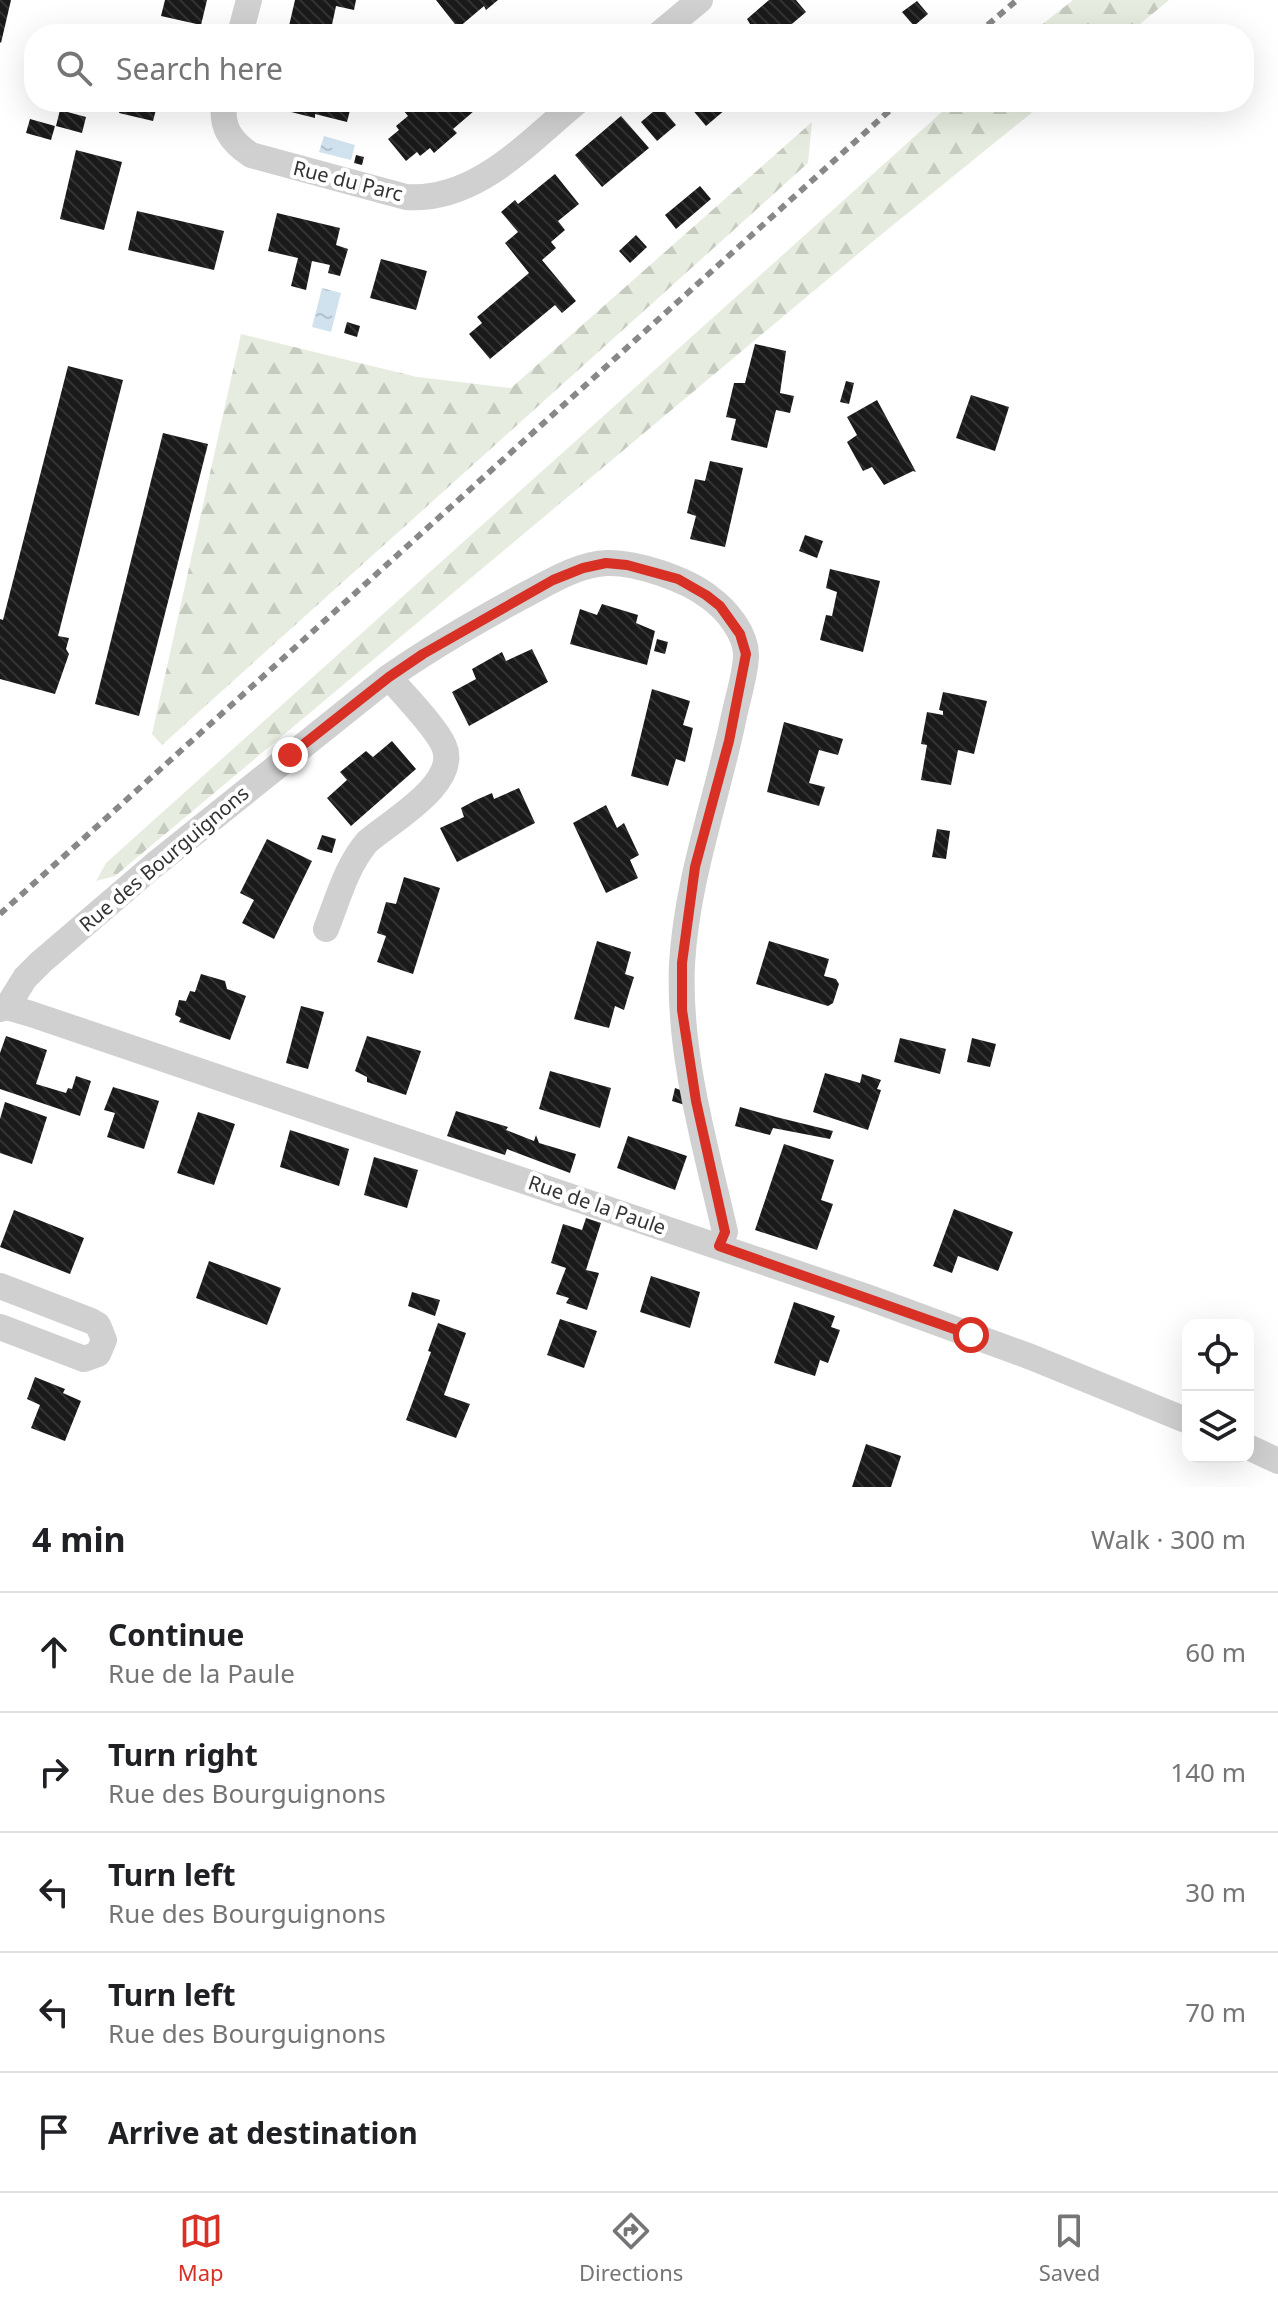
<!DOCTYPE html>
<meta charset="utf-8">
<style>
body{margin:0;font-family:"Noto Sans",sans-serif;background:#f2f2f2;color:#202124}
.controls{position:absolute;right:24px;bottom:24px;display:grid;overflow:hidden;border-radius:16px;box-shadow:0 8px 32px #0002}
.controls button{width:72px;height:72px;display:grid;place-items:center;padding:0;border:0;border-bottom:2px solid #e0e0e0;background:#fff;color:#202124;font:40px sans-serif}
.stop{position:absolute;width:24px;height:24px;margin:-18px;border:6px solid #d93025;border-radius:50%;background:#fff}
.stop.end{background:#d93025;border-color:#fff;box-shadow:0 2px 8px #0008}
.list{margin:0;padding:0;list-style:none}
h2{display:flex;justify-content:space-between;align-items:center;height:104px;margin:0;padding:0 32px;font-size:34px}
h2 small{font-size:26px;font-weight:400;color:#757577}
.list li{display:grid;grid-template-columns:52px 1fr auto;gap:24px;align-items:center;box-sizing:border-box;height:120px;padding:0 32px;border-top:2px solid #e0e0e0}
.list b{display:block;font-size:30px;white-space:nowrap}
.list p{margin:0;font-size:26px;white-space:nowrap;color:#757577}
.list em{font-size:26px;font-style:normal;color:#757577}
.icon{flex:none;width:44px;height:44px;fill:none;stroke:currentColor;stroke-width:2;stroke-linecap:round;stroke-linejoin:round}
.map{position:relative;flex:none;width:1278px;height:1487px;overflow:hidden}
.search{position:absolute;background:#fff;box-shadow:0 8px 32px #0002;left:24px;right:24px;top:24px;height:88px;display:flex;align-items:center;gap:20px;box-sizing:border-box;padding:0 28px;border-radius:32px;color:#757577;font-size:30px}
.sheet{height:704px;background:#fff}
nav{display:flex;justify-content:space-around;align-items:center;box-sizing:border-box;height:112px;border-top:2px solid #e0e0e0;background:#fff;font-size:22px;color:#757577}
nav a{display:grid;justify-items:center;gap:4px}
nav .on{color:#d93025}
.map>svg:first-child{display:block}
.forest{fill:url(#forest-firs)}
.water{fill:url(#water-ripples)}
.building{fill:url(#building-back-hatch)}
.lines{fill:none;stroke-linecap:round;stroke-linejoin:round}
.minor{stroke:#d0d0d0;stroke-width:26}
.rail{stroke:#888;stroke-width:6;stroke-dasharray:8 6;stroke-linecap:butt}
.route{stroke:#d93025;stroke-width:10}
.labels{text-anchor:middle;stroke-width:8;stroke-linejoin:round;paint-order:stroke}
.street-label{font-size:20px;fill:#333;stroke:#fff}
</style>
<div class="map">
<svg width="1278" height="1487" viewBox="0 0 1278 1487">
<defs>
<pattern id="forest-firs" width="22" height="20" patternUnits="userSpaceOnUse" patternTransform="scale(2)"><rect width="22" height="20" fill="#e6ecdf"/><path d="M5 1l3.5 6h-7zM16 11l3.5 6h-7z" fill="#c6cbc0"/></pattern>
<pattern id="water-ripples" width="26" height="14" patternUnits="userSpaceOnUse" patternTransform="scale(2)"><rect width="26" height="14" fill="#cfe2ee"/><path d="M2 4q2-2 4 0t4 0M15 11q2-2 4 0t4 0" fill="none" stroke="#b2c2cd"/></pattern>
<pattern id="building-back-hatch" width="6" height="6" patternUnits="userSpaceOnUse" patternTransform="scale(2)"><rect width="6" height="6" fill="#1a1a1a"/><path d="M-1 5l2 2M0 0l6 6M5-1l2 2" fill="none" stroke="#333"/></pattern>
</defs>
<rect width="100%" height="100%" fill="#fff"/>
<!-- forest -->
<g class="forest">
<polygon points="1073,0 1169,0 1128,34 1030,34"/>
<polygon points="953,102 1045,102 877,238 115,876 96,881 106,863"/>
<polygon points="812,122 808,163 162,745 152,734 241,334 417,377 511,388"/>
</g>
<!-- water -->
<g class="water">
<polygon points="324,136 355,145 351,160 319,152"/>
<polygon points="322,288 341,293 331,332 312,327"/>
</g>
<!-- building -->
<g class="building">
<polygon points="0,0 11,0 1,43 0,42"/>
<polygon points="165,0 207,0 201,25 161,16"/>
<polygon points="295,0 356,0 354,10 336,6 330,34 289,26"/>
<polygon points="436,0 498,0 486,10 484,6 458,28"/>
<polygon points="769,0 796,0 806,12 780,34 738,34 750,24 747,19"/>
<polygon points="917,1 928,14 914,26 902,12"/>
<polygon points="122,102 158,102 153,121 119,113"/>
<polygon points="266,102 352,102 347,122 315,114 315,118 271,107 272,105"/>
<polygon points="403,102 419,102 421,105 425,102 467,102 474,111 453,129 457,133 434,153 430,148 420,156 417,152 406,161 388,139 399,130 396,126 408,116 399,105"/>
<polygon points="686,102 720,102 726,109 706,126"/>
<polygon points="660,106 676,125 657,141 641,122"/>
<polygon points="60,110 86,117 82,133 56,126"/>
<polygon points="621,116 649,148 602,187 575,155"/>
<polygon points="30,119 55,126 51,140 26,133"/>
<polygon points="76,150 122,162 104,230 60,219"/>
<polygon points="356,155 364,157 362,165 354,163"/>
<polygon points="555,174 579,204 558,221 565,230 551,242 556,248 542,260 576,301 562,313 555,305 490,359 469,334 482,323 477,317 529,273 505,243 518,232 501,212 515,200 518,204"/>
<polygon points="700,186 711,199 676,229 665,215"/>
<polygon points="137,211 224,231 214,270 128,250"/>
<polygon points="277,213 340,228 336,245 348,249 340,276 328,273 330,265 312,261 306,290 291,286 298,258 268,251"/>
<polygon points="636,235 647,247 630,263 619,251"/>
<polygon points="381,259 427,271 416,310 370,298"/>
<polygon points="347,322 360,326 357,337 344,333"/>
<polygon points="755,344 786,351 780,393 794,396 790,413 776,410 767,448 731,440 736,419 726,417 734,383 745,383"/>
<polygon points="68,366 123,380 58,636 69,638 66,649 69,654 55,694 0,679 0,619 3,620"/>
<polygon points="846,381 854,383 849,404 840,402"/>
<polygon points="971,395 1009,407 995,451 956,438"/>
<polygon points="877,400 916,472 913,471 884,485 872,467 863,471 847,442 857,435 847,417"/>
<polygon points="163,433 208,444 139,716 95,704"/>
<polygon points="710,461 743,468 725,547 690,539 696,516 687,513 695,479 705,481"/>
<polygon points="805,535 823,541 817,558 799,551"/>
<polygon points="830,569 880,581 863,652 820,640 826,615 832,616 837,592 826,588"/>
<polygon points="602,604 638,615 636,623 655,631 647,665 570,644 580,609 597,615"/>
<polygon points="657,639 668,642 665,654 654,651"/>
<polygon points="532,649 548,682 469,726 452,692 476,679 472,669 502,652 506,661"/>
<polygon points="652,689 690,701 683,725 693,728 685,762 676,759 668,786 631,776"/>
<polygon points="943,692 987,701 974,754 958,750 951,785 921,780 927,745 921,744 927,712 943,715 943,711 939,710"/>
<polygon points="784,722 843,739 838,755 819,750 809,783 825,787 819,806 767,792"/>
<polygon points="392,741 416,769 351,826 327,798 347,780 340,772 366,751 373,757"/>
<polygon points="519,788 535,823 457,862 440,828 464,817 461,808 476,800 492,793 494,799"/>
<polygon points="606,805 617,828 624,823 639,855 630,860 638,878 606,893 573,823"/>
<polygon points="937,829 950,831 946,859 932,857"/>
<polygon points="322,835 336,839 332,853 317,849"/>
<polygon points="267,839 312,861 274,939 242,923 254,900 240,893"/>
<polygon points="404,877 440,888 413,974 377,962 386,936 377,933 386,902 396,904"/>
<polygon points="597,941 631,952 625,974 634,977 629,993 624,1010 615,1006 609,1028 574,1019"/>
<polygon points="769,941 829,959 824,976 836,979 839,984 833,1003 828,1006 756,984"/>
<polygon points="201,974 225,981 227,989 246,996 230,1040 179,1022 181,1018 175,1015 179,1000 186,1001 190,991 195,992"/>
<polygon points="301,1006 324,1012 308,1069 286,1063"/>
<polygon points="6,1036 47,1050 36,1084 66,1093 68,1088 72,1089 76,1076 91,1081 80,1116 0,1089 0,1053"/>
<polygon points="367,1036 421,1051 406,1095 367,1082 367,1077 355,1071"/>
<polygon points="900,1038 946,1049 940,1074 894,1062"/>
<polygon points="972,1038 996,1044 990,1067 967,1062"/>
<polygon points="550,1071 611,1088 600,1128 539,1109"/>
<polygon points="825,1073 860,1083 862,1074 881,1080 877,1089 881,1090 868,1130 813,1112"/>
<polygon points="113,1087 159,1101 144,1149 107,1137 115,1113 104,1110"/>
<polygon points="675,1088 683,1091 685,1105 672,1101"/>
<polygon points="5,1102 47,1117 32,1164 0,1153 0,1119"/>
<polygon points="740,1107 776,1117 833,1131 830,1139 773,1128 770,1135 735,1126"/>
<polygon points="456,1111 508,1127 506,1130 534,1141 536,1135 539,1143 576,1154 570,1173 507,1149 505,1155 447,1136"/>
<polygon points="198,1112 235,1124 214,1185 177,1173"/>
<polygon points="290,1130 349,1149 339,1186 280,1167"/>
<polygon points="628,1136 687,1156 675,1190 617,1168"/>
<polygon points="784,1144 834,1160 821,1200 833,1204 817,1250 755,1230"/>
<polygon points="374,1157 418,1170 407,1208 364,1195"/>
<polygon points="954,1209 1013,1232 998,1271 958,1256 952,1273 933,1266"/>
<polygon points="14,1210 84,1238 70,1274 0,1247"/>
<polygon points="586,1218 601,1223 586,1270 599,1273 587,1310 566,1303 569,1298 556,1294 566,1268 551,1263 563,1224 582,1230"/>
<polygon points="209,1261 281,1288 267,1325 196,1298"/>
<polygon points="651,1276 700,1292 690,1328 640,1312"/>
<polygon points="412,1292 440,1300 435,1316 408,1306"/>
<polygon points="794,1302 835,1316 831,1327 840,1330 828,1363 820,1360 815,1376 774,1363"/>
<polygon points="560,1319 597,1331 584,1368 547,1355"/>
<polygon points="438,1323 466,1333 444,1395 470,1404 456,1438 406,1420 431,1352 428,1351"/>
<polygon points="35,1377 65,1389 63,1393 81,1401 65,1441 31,1428 40,1405 27,1399"/>
<polygon points="866,1444 901,1456 891,1487 852,1487"/>
</g>
<g class="lines">
<!-- minor -->
<g class="minor">
<polyline points="240,34 249,0"/>
<polyline points="659,34 700,0"/>
<path d="M224,102c-3,25 6,39 27,53l155,42c70,5 121,-54 171,-95"/>
<path d="M326,929c12,-30 20,-62 41,-87 24,-21 93,-59 77,-96 -8,-19 -41,-52 -55,-69"/>
<path d="M7,1007l18,-29 16,-16 112,-96 236,-189c43,-30 88,-56 134,-81 25,-13 55,-32 84,-33 29,-1 79,16 102,34 17,12 38,37 37,60 -1,19 -8,40 -12,59 -17,83 -47,162 -52,248 -4,90 23,180 43,268l-6,14"/>
<polyline points="0,1009 7,1007 31,1014 864,1296 1031,1357 1188,1421"/>
<polyline points="0,1286 91,1321 98,1325 104,1340 98,1354 84,1359 0,1327"/>
<polyline points="1248,1447 1278,1461"/>
</g>
<!-- rail -->
<g class="rail">
<polyline points="977,34 1017,0"/>
<polyline points="0,914 899,102"/>
</g>
</g>
<g class="lines">
<!-- route -->
<polyline class="route" points="290,755 389,677 423,654 553,580 583,568 606,563 627,565 678,579 706,595 720,606 740,634 746,654 729,741 695,867 682,963 682,1010 696,1101 725,1232 719,1246 971,1335"/>
</g>
<g class="labels">
<!-- street labels -->
<g class="street-label">
<text transform="translate(348 181) rotate(14)" y="7">Rue du Parc</text>
<text transform="translate(164 859) rotate(-40)" y="7">Rue des Bourguignons</text>
<text transform="translate(597 1205) rotate(19)" y="7">Rue de la Paule</text>
</g>
</g>
</svg>
<div class="controls">
<button><svg class="icon" aria-label="locate" viewBox="0 0 24 24"><circle cx="12" cy="12" r="6"/><path d="M12 2v4M12 18v4M2 12h4M18 12h4"/></svg></button>
<button><svg class="icon" aria-label="layers" viewBox="0 0 24 24"><path d="M12 4l9 5-9 5-9-5zM3 14l9 5 9-5"/></svg></button>
</div>
<div class="stop" style="left:971px;top:1335px"></div>
<div class="stop end" style="left:290px;top:755px"></div>
<div class="search"><svg class="icon" aria-label="search" viewBox="0 0 24 24"><circle cx="10" cy="10" r="6"/><path d="M15 15l6 6"/></svg>Search here</div>
</div>
<section class="sheet">
<h2>4 min<small>Walk · 300 m</small></h2>
<ul class="list">
<li><svg class="icon" aria-label="ahead" viewBox="0 0 24 24"><path d="M12 20V5M6 11l6-6 6 6"/></svg><div><b>Continue</b><p>Rue de la Paule</p></div><em>60 m</em></li>
<li><svg class="icon" aria-label="right" viewBox="0 0 24 24"><path d="M7 20v-9h11M14 6l5 5-5 5"/></svg><div><b>Turn right</b><p>Rue des Bourguignons</p></div><em>140 m</em></li>
<li><svg class="icon" aria-label="left" viewBox="0 0 24 24"><path d="M17 20v-9H6M10 6l-5 5 5 5"/></svg><div><b>Turn left</b><p>Rue des Bourguignons</p></div><em>30 m</em></li>
<li><svg class="icon" aria-label="left" viewBox="0 0 24 24"><path d="M17 20v-9H6M10 6l-5 5 5 5"/></svg><div><b>Turn left</b><p>Rue des Bourguignons</p></div><em>70 m</em></li>
<li><svg class="icon" aria-label="arrive" viewBox="0 0 24 24"><path d="M6 21V4h12l-3 4 3 4H6"/></svg><div><b>Arrive at destination</b></div></li>
</ul>
</section>
<nav>
<a class="on"><svg class="icon" aria-label="map" viewBox="0 0 24 24"><path d="M3 6l6-2 6 2 6-2v14l-6 2-6-2-6 2zM9 4v14M15 6v14"/></svg>Map</a>
<a><svg class="icon" aria-label="directions" viewBox="0 0 24 24"><path d="M12 3l9 9-9 9-9-9zM9 14v-3h6M13 9l2 2-2 2"/></svg>Directions</a>
<a><svg class="icon" aria-label="saved" viewBox="0 0 24 24"><path d="M7 4h10v16l-5-4-5 4z"/></svg>Saved</a>
</nav>
